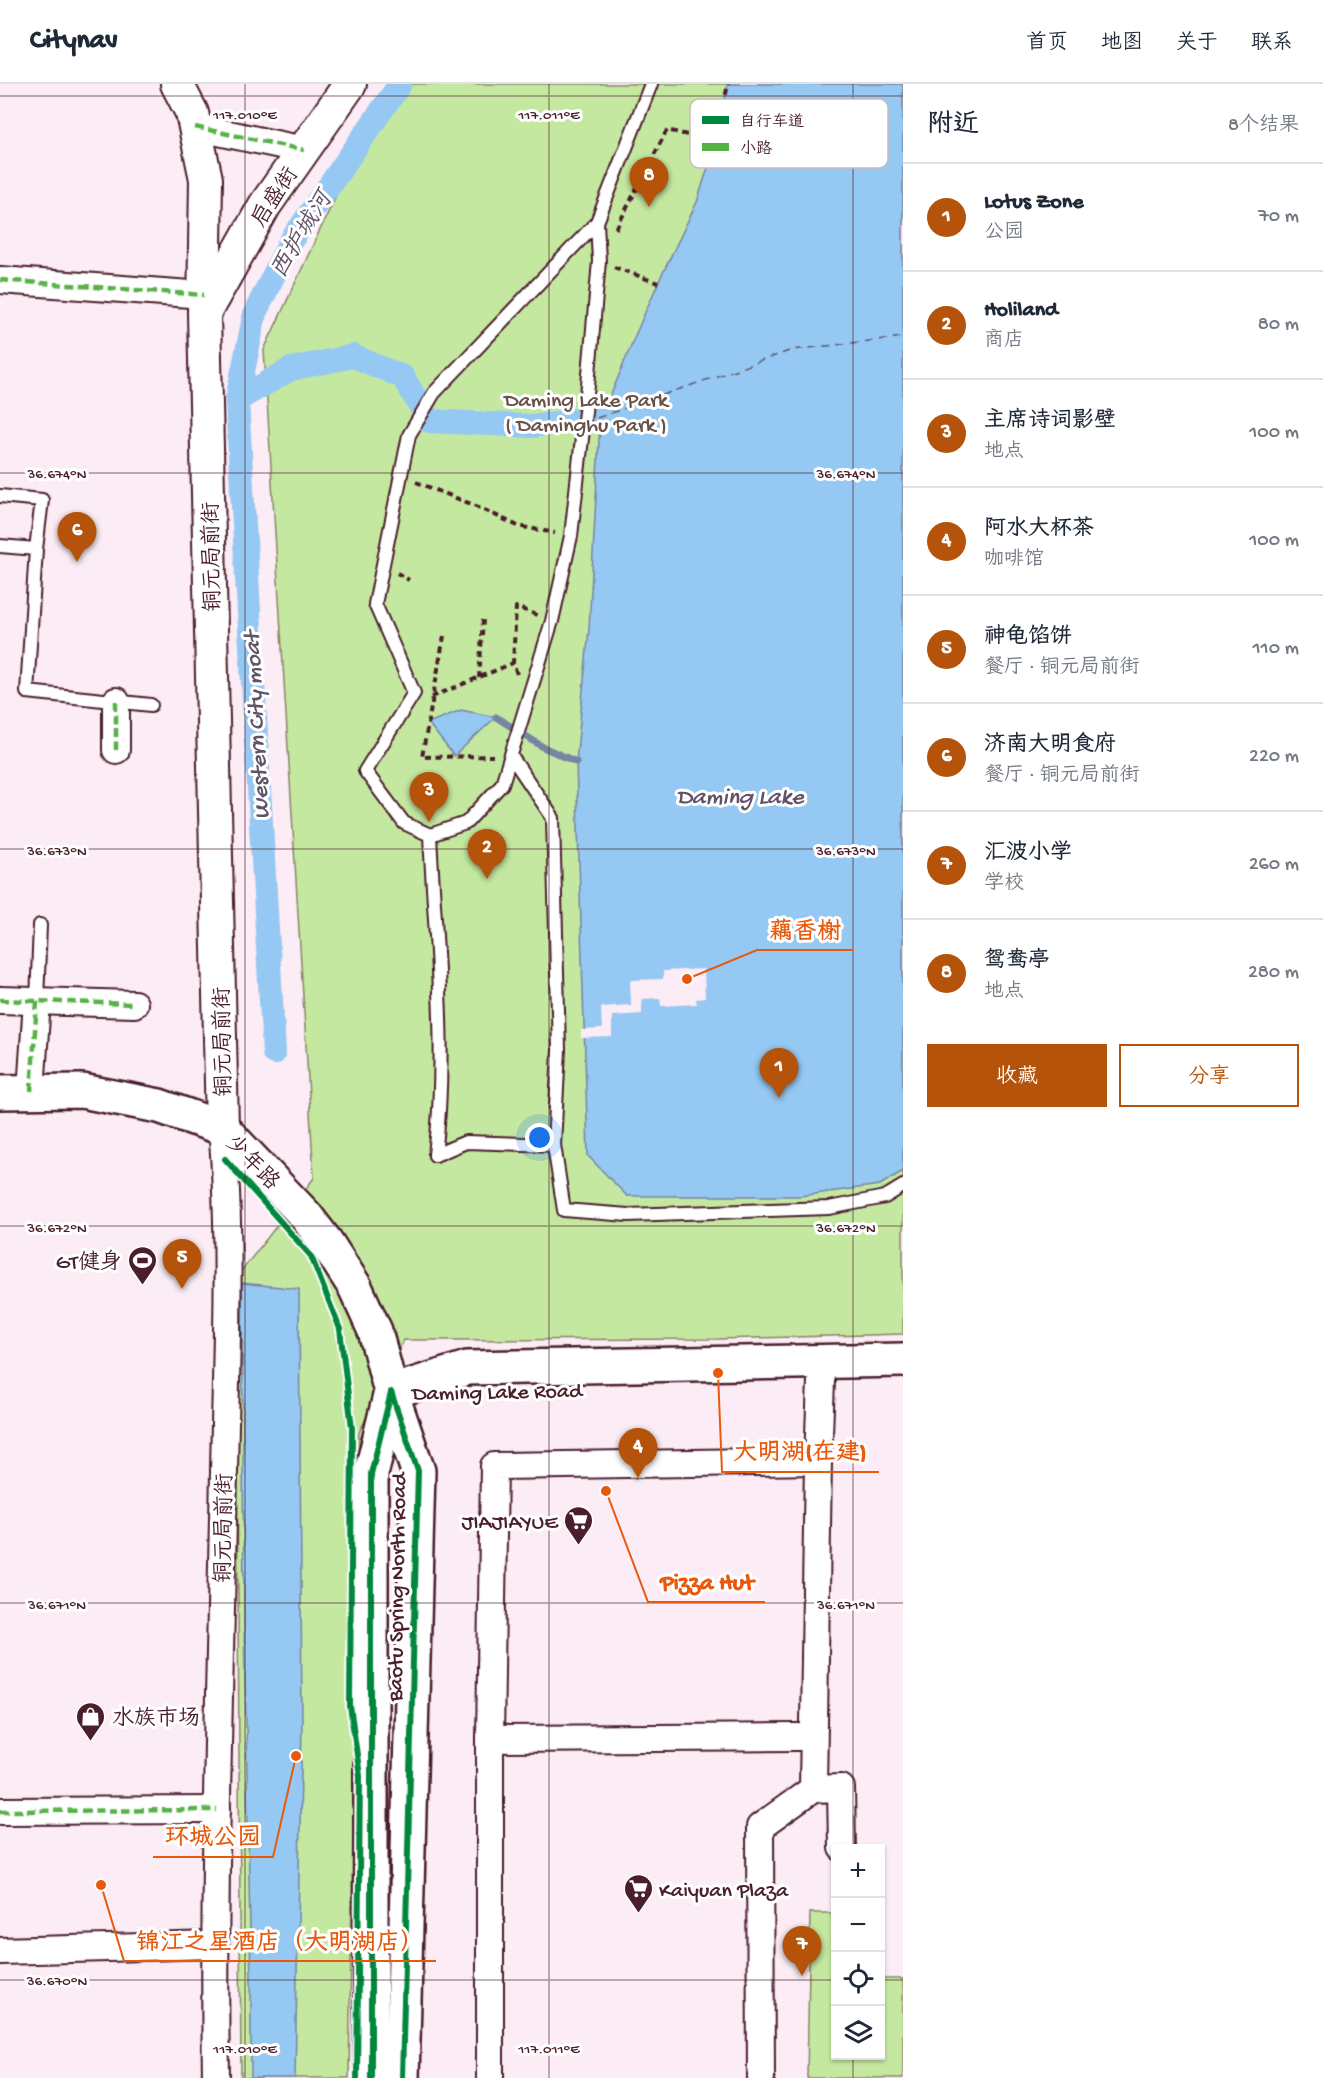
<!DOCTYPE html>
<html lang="zh">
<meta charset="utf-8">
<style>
body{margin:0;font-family:"Gochi Hand","LXGW WenKai TC",sans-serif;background:#f2f2f3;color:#1f2937}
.controls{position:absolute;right:18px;bottom:18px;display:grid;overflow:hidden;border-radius:0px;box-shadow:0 2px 4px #0004}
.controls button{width:54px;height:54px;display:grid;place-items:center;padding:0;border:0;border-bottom:2px solid #e0e1e3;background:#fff;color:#1f2937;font:30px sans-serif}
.you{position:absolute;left:540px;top:1054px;width:21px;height:21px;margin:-15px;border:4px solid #fff;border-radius:50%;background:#1a73e8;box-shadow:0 0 0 9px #1a73e833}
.badge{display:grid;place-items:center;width:39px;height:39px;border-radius:50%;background:#b45309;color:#fff;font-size:20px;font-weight:700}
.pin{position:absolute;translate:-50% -50px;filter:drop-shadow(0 2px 3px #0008)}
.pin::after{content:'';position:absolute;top:32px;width:21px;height:18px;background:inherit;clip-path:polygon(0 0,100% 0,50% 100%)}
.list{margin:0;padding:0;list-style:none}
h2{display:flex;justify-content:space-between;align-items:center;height:78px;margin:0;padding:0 24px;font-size:26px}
h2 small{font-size:20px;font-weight:400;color:#747a83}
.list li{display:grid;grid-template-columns:39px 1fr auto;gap:18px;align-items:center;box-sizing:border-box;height:108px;padding:0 24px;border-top:2px solid #e0e1e3}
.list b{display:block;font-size:22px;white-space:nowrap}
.list p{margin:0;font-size:20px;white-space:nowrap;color:#747a83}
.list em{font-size:20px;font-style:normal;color:#747a83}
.actions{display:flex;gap:12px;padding:18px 24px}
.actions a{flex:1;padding:14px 0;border:2px solid #b45309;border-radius:0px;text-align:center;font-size:21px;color:#b45309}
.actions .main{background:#b45309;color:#fff}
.icon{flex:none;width:33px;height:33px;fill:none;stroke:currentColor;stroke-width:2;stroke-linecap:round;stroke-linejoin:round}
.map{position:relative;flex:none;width:903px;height:1994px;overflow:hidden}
header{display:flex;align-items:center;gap:36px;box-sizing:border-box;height:84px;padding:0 30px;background:#fff;border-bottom:2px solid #e0e1e3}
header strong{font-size:28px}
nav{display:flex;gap:33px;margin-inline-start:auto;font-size:21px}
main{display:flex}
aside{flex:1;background:#fff}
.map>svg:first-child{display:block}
.green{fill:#c5e8a1;stroke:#888466;stroke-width:1.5}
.water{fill:#95c8f2;stroke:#7784a2;stroke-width:1.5}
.pier{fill:#fbecf5}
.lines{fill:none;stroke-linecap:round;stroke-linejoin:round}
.stream{stroke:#7784a2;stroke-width:7}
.canal{stroke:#95c8f2;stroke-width:24}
.ferry{stroke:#605267;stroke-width:1.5;stroke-dasharray:8 6;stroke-linecap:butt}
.service-casing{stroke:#4a1f2b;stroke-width:16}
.minor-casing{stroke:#4a1f2b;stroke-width:30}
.tertiary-casing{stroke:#4a1f2b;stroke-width:36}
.secondary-casing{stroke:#4a1f2b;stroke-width:38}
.path{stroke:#4a1f2b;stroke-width:4;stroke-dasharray:6 4.5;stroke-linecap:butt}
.service{stroke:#fff;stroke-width:12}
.minor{stroke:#fff;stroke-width:26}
.tertiary{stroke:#fff;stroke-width:32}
.secondary{stroke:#fff;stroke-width:33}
.quiet{stroke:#57b146;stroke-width:4.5;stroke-dasharray:9 4.5;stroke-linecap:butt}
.cycleway-casing{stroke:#fff;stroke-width:10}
.cycleway{stroke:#00873e;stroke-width:6}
.ticks{fill:none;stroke:#4a1f2b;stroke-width:1.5;stroke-opacity:0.45}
.labels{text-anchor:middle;stroke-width:6;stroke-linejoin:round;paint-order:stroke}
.street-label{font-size:22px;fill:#4a1f2b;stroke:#fff}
.park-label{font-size:22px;fill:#695148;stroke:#fff}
.poi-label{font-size:22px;fill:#4a1f2b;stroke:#fff;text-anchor:end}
.water-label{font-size:24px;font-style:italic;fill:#605267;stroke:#fff}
.key{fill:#fff;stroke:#c9bcbf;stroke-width:1.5}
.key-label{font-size:16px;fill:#4a1f2b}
.ticks-label{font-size:15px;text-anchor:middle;fill:#4a1f2b;stroke:#fff;stroke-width:6;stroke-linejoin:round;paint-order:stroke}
.leader{fill:none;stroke:#e8590c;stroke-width:2}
.callout-dot{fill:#e8590c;stroke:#fff;stroke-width:2}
.callout-label{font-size:24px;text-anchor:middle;font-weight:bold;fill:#e8590c;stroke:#fff;stroke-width:6;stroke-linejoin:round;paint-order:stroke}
</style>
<header>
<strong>Citynav</strong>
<nav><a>首页</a><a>地图</a><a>关于</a><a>联系</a></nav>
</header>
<main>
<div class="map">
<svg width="903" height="1994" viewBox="0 0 903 1994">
<rect width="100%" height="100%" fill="#fbecf5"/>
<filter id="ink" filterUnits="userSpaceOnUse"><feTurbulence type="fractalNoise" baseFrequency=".0167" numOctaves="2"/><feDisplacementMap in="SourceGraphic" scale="12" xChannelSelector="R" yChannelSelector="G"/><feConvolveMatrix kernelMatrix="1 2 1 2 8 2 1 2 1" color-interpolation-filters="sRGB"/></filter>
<g filter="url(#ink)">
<!-- green -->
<g class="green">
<polygon points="388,0 903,0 903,1250 718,1255 404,1256 359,1349 349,1994 241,1994 236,1194 314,1094 264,266"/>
<polygon points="810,1829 835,1829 836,1972 880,1972 881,1895 903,1895 903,1994 807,1994"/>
</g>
<!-- water -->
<g class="water">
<polygon points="728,0 903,0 903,1087 880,1101 800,1112 627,1112 588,1072 576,678 589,545 599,355 602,333 634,254 658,199 697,118 716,58"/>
<polygon points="461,626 496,633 454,672 428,639"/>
<polygon points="242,1199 299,1205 302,1638 295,1994 251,1994 251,1897 244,1540"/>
</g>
<!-- pier -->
<polygon class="pier" points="704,885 705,914 696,915 697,920 661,922 660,914 642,915 642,930 612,932 612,953 581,954 581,946 602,945 601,923 631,921 630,896 663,895 663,887"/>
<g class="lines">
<!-- stream -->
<polyline class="stream" points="496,633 543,663 576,678"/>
<!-- canal -->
<g class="canal">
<polyline points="237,316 291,285 353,272 403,293 429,337 531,342 597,334"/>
<polyline points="274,969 237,316 255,229 290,158 400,0"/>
</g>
<!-- ferry -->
<polyline class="ferry" points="597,334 792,266 903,253"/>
<defs>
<g id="service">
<polyline points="0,412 42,416 36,465 27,608 151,621"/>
<polyline points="0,462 36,465"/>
<polyline points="511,672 553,734 559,966 554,1061"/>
<polyline points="430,751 404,739 365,687 414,609 375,520 409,351 434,309 597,138"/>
<polyline points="37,917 40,841"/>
<path d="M435,1071c13,-104 0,-215 -5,-320l36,-12 36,-39 50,-163 19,-85 17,-151 11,-124 -2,-39 54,-138"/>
<polyline points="435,1071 466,1058 554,1061 564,1126 628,1131 829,1124 885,1113 903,1102"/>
</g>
<g id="minor">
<polyline points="195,43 304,66"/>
<polyline points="0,196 204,211"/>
<polyline points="116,617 116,666"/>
<polyline points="0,916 134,920"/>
<polyline points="31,1007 37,917"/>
<polyline points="799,1653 490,1655 494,1382 818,1377"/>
<polyline points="813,1705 841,1704 842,1764"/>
<polyline points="0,1727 217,1726"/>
<polyline points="0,1867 215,1861"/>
<path d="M216,1994c-3,-202 4,-404 8,-606 2,-115 8,-230 -2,-344"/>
<polyline points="490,1994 490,1655"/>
<polyline points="761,1994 760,1743 813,1705 818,1377 821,1297"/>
</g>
<g id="tertiary">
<polyline points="177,0 192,29 206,95 204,229 222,1044"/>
<polyline points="206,226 265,121 350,0"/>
</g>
<g id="secondary">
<polyline points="0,1008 82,1007 159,1022 222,1044 306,1132 326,1158 355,1203 375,1247 391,1308 418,1387 402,1994"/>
<polyline points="391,1308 467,1284 903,1276"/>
<polyline points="371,1994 371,1390 391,1308"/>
</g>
</defs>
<!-- service casing -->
<use href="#service" class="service-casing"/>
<!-- minor casing -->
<use href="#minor" class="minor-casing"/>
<!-- tertiary casing -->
<use href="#tertiary" class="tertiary-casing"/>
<!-- secondary casing -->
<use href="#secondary" class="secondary-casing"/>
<!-- path -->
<g class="path">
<polyline points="616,145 667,46 716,58 728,0"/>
<polyline points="614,183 658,199"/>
<polyline points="416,398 476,422 518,442 555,449"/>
<polyline points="397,489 409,496"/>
<polyline points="444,552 422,673 493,672"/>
<polyline points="517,590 513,579 516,523 537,531"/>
<polyline points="479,594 483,536"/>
<polyline points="432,613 513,579"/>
</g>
<!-- service -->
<use href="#service" class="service"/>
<!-- minor -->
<use href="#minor" class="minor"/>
<!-- tertiary -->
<use href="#tertiary" class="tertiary"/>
<!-- secondary -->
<use href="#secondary" class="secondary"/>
<!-- quiet -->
<g class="quiet">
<polyline points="195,43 304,66"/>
<polyline points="0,196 204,211"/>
<polyline points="116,617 116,666"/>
<polyline points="0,916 134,920"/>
<polyline points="31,1007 37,917"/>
<polyline points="0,1727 217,1726"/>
</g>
<defs>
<g id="cycleway">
<polyline points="225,1075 311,1172 340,1245 352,1344 350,1622 360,1692 357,1994"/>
<polyline points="391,1308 418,1387 402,1994"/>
<polyline points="371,1994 371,1390 391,1309"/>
</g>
</defs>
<!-- cycleway casing -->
<use href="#cycleway" class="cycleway-casing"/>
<!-- cycleway -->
<use href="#cycleway" class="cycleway"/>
</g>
</g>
<!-- ticks -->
<path class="ticks" d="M245,0v1994M549,0v1994M853,0v1764M0,12h903M0,389h903M0,765h903M0,1142h903M0,1519h903M0,1896h836M880,1896h23M853,1972v22"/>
<!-- icons -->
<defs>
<symbol id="stadium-pin" viewBox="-11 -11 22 30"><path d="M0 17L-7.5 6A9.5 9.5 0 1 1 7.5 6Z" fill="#4a1f2b" stroke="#fff"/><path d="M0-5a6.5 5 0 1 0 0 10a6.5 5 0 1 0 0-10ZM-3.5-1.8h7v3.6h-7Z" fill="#fff"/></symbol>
<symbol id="supermarket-pin" viewBox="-11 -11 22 30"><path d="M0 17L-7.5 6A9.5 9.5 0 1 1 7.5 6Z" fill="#4a1f2b" stroke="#fff"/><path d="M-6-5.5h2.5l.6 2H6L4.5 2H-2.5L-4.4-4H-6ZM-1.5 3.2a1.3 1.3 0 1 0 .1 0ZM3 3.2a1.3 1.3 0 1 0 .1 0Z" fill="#fff"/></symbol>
<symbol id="shop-pin" viewBox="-11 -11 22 30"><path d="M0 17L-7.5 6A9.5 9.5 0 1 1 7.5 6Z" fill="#4a1f2b" stroke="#fff"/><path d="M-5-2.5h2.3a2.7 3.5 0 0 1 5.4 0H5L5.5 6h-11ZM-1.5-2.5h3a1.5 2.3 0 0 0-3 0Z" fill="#fff"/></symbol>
</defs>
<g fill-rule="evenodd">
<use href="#stadium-pin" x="126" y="1160" width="33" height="45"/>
<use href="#supermarket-pin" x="562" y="1420" width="33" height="45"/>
<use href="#shop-pin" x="74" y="1616" width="33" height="45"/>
<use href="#supermarket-pin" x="622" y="1788" width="33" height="45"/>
</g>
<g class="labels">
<!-- street labels -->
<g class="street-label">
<text transform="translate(273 112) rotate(-57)" y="8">启盛街</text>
<text transform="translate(210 473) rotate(-91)" y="8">铜元局前街</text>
<text transform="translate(221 958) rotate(-91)" y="8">铜元局前街</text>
<text transform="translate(254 1077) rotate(46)" y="8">少年路</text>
<text transform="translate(497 1306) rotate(-1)" y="8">Daming Lake Road</text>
<text transform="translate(222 1444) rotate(-89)" y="8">铜元局前街</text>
<text transform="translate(395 1503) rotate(-89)" y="8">Baotu Spring North Road</text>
</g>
<!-- park labels -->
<g class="park-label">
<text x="586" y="322">Daming Lake Park<tspan x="586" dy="25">( Daminghu Park )</tspan></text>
</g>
<!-- poi labels -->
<g class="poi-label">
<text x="122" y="1184">GT健身</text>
<text x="558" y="1444">JIAJIAYUE</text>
<text x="112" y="1640" text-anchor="start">水族市场</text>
<text x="659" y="1812" text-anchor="start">Kaiyuan Plaza</text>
</g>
<!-- water labels -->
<g class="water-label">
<text transform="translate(300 150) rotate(-59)" y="8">西护城河</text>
<text transform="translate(255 642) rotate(-93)" y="8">Western City moat</text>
<text x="740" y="719">Daming Lake</text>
</g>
</g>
<!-- legend -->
<rect x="690" y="15" width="198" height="69" rx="9" class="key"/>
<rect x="702" y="32" width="27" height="8" fill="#00873e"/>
<rect x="702" y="59" width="27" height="8" fill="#57b146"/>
<g class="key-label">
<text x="740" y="42">自行车道</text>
<text x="740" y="69">小路</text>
</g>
<g class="ticks-label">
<text x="245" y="35">117.010°E</text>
<text x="549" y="35">117.011°E</text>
<text x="57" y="394">36.674°N</text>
<text x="846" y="394">36.674°N</text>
<text x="57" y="771">36.673°N</text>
<text x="846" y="771">36.673°N</text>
<text x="57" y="1148">36.672°N</text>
<text x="846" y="1148">36.672°N</text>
<text x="57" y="1525">36.671°N</text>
<text x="846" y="1525">36.671°N</text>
<text x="57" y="1901">36.670°N</text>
<text x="245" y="1969">117.010°E</text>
<text x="549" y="1969">117.011°E</text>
</g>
<!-- callouts -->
<path class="leader" d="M687 895L757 866H853M718 1289L722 1388H879M606 1407L648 1518H765M296 1672L273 1773H153M101 1801L124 1877H436"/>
<g class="callout-dot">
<circle cx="687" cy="895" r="6"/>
<circle cx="718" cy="1289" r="6"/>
<circle cx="606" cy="1407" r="6"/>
<circle cx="296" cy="1672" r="6"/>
<circle cx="101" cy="1801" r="6"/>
</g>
<g class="callout-label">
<text x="805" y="854">藕香榭</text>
<text x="800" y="1375">大明湖(在建)</text>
<text x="707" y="1505">Pizza Hut</text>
<text x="213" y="1760">环城公园</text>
<text x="280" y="1865">锦江之星酒店（大明湖店）</text>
</g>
</svg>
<div class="controls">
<button>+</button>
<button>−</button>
<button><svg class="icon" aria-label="locate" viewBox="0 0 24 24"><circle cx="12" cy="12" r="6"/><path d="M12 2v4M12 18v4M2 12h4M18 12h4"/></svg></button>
<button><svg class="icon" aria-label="layers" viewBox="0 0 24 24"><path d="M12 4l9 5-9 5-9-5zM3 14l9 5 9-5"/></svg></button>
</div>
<div class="you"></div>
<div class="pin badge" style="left:779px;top:1014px">1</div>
<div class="pin badge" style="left:487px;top:795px">2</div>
<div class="pin badge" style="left:429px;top:738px">3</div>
<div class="pin badge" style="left:638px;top:1394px">4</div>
<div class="pin badge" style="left:182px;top:1205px">5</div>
<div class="pin badge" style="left:77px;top:478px">6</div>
<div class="pin badge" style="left:802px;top:1892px">7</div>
<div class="pin badge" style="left:649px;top:123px">8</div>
</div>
<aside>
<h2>附近<small>8个结果</small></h2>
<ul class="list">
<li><span class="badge">1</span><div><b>Lotus Zone</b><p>公园</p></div><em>70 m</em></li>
<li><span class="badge">2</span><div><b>Holiland</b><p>商店</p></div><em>80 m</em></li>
<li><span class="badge">3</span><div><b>主席诗词影壁</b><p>地点</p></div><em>100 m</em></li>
<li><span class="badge">4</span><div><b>阿水大杯茶</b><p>咖啡馆</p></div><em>100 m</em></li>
<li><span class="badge">5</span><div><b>神龟馅饼</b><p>餐厅 · 铜元局前街</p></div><em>110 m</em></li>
<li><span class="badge">6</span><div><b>济南大明食府</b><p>餐厅 · 铜元局前街</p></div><em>220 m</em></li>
<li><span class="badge">7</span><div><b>汇波小学</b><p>学校</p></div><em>260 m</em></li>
<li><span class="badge">8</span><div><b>鸳鸯亭</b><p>地点</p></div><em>280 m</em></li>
</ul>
<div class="actions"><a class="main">收藏</a><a>分享</a></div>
</aside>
</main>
